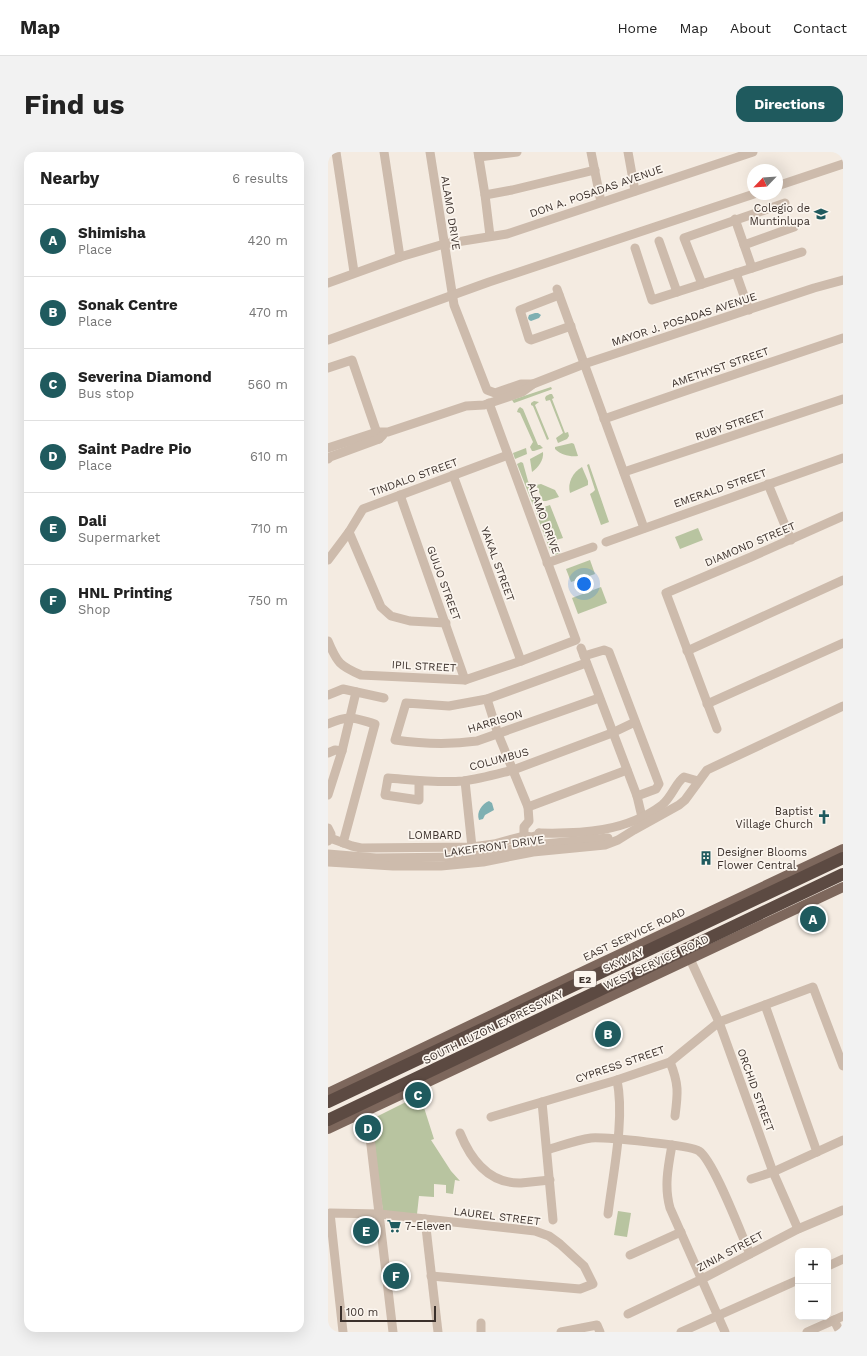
<!DOCTYPE html>
<meta charset="utf-8">
<style>
body{margin:0;font-family:"Work Sans",sans-serif;background:#f2f2f2;color:#222}
.controls{position:absolute;right:12px;bottom:12px;display:grid;overflow:hidden;border-radius:8px;box-shadow:0 4px 16px #0002}
.controls button{width:36px;height:36px;display:grid;place-items:center;padding:0;border:0;border-bottom:1px solid #e0e0e0;background:#fff;color:#222;font:20px sans-serif}
.compass{position:absolute;left:419px;top:12px;width:36px;height:36px;border-radius:50%;background:#fff;box-shadow:0 4px 16px #0002;rotate:245deg}
.scale{position:absolute;left:12px;bottom:10px;width:96px;box-sizing:border-box;padding-left:4px;border:2px solid #3b302b;border-top:0;font-size:11px;line-height:14px;white-space:nowrap;color:#3b302b;-webkit-text-stroke:3px #fbf5ee;paint-order:stroke}
.you{position:absolute;left:256px;top:432px;width:14px;height:14px;margin:-10px;border:3px solid #fff;border-radius:50%;background:#1a73e8;box-shadow:0 0 0 6px #1a73e833}
.badge{display:grid;place-items:center;width:26px;height:26px;border-radius:50%;background:#1f5a5e;color:#fff;font-size:13px;font-weight:700}
.pin{position:absolute;translate:-50% -50%;border:2px solid #fff;box-shadow:0 1px 4px #0006}
.list{margin:0;padding:0;list-style:none}
h2{display:flex;justify-content:space-between;align-items:center;height:52px;margin:0;padding:0 16px;font-size:17px}
h2 small{font-size:13px;font-weight:400;color:#767676}
.list li{display:grid;grid-template-columns:26px 1fr auto;gap:12px;align-items:center;box-sizing:border-box;height:72px;padding:0 16px;border-top:1px solid #e0e0e0}
.list b{display:block;font-size:15px;white-space:nowrap}
.list p{margin:0;font-size:13px;white-space:nowrap;color:#767676}
.list em{font-size:13px;font-style:normal;color:#767676}
.map{position:relative;flex:none;width:515px;height:1180px;overflow:hidden;border-radius:12px}
header{display:flex;align-items:center;gap:24px;box-sizing:border-box;height:56px;padding:0 20px;background:#fff;border-bottom:1px solid #e0e0e0}
header strong{font-size:19px}
nav{display:flex;gap:22px;margin-inline-start:auto;font-size:14px}
.intro{display:flex;align-items:center;justify-content:space-between;box-sizing:border-box;height:96px;padding:0 24px}
h1{margin:0;font-size:28px}
.button{padding:10px 18px;border-radius:12px;background:#1f5a5e;color:#fff;font-size:14px;font-weight:700}
main{display:flex;gap:24px;padding:0 24px}
aside{flex:1;background:#fff;border-radius:12px;box-shadow:0 4px 16px #0002}
.map>svg:first-child{display:block}
.green{fill:#b8c4a0}
.water{fill:#7fb0b2}
.lines{fill:none;stroke-linecap:round;stroke-linejoin:round}
.minor{stroke:#cdbbac;stroke-width:9}
.major{stroke:#7d675c;stroke-width:10}
.highway{stroke:#5c4a42;stroke-width:12}
.labels{text-anchor:middle;stroke-width:3.5;stroke-linejoin:round;paint-order:stroke}
.shield{fill:#fbf5ee;stroke:#756b66;stroke-width:1}
.shield-label{font-size:10px;font-weight:bold;fill:#3b302b}
.street-label{font-size:11px;fill:#3b302b;stroke:#fbf5ee}
.poi-label{font-size:11px;fill:#3b302b;stroke:#fbf5ee;text-anchor:end}
</style>
<header>
<strong>Map</strong>
<nav><a>Home</a><a>Map</a><a>About</a><a>Contact</a></nav>
</header>
<div class="intro"><h1>Find us</h1><a class="button">Directions</a></div>
<main>
<aside>
<h2>Nearby<small>6 results</small></h2>
<ul class="list">
<li><span class="badge">A</span><div><b>Shimisha</b><p>Place</p></div><em>420 m</em></li>
<li><span class="badge">B</span><div><b>Sonak Centre</b><p>Place</p></div><em>470 m</em></li>
<li><span class="badge">C</span><div><b>Severina Diamond</b><p>Bus stop</p></div><em>560 m</em></li>
<li><span class="badge">D</span><div><b>Saint Padre Pio</b><p>Place</p></div><em>610 m</em></li>
<li><span class="badge">E</span><div><b>Dali</b><p>Supermarket</p></div><em>710 m</em></li>
<li><span class="badge">F</span><div><b>HNL Printing</b><p>Shop</p></div><em>750 m</em></li>
</ul>
</aside>
<div class="map">
<svg width="515" height="1180" viewBox="0 0 515 1180">
<rect width="100%" height="100%" fill="#f4ebe1"/>
<!-- green -->
<g class="green">
<polygon points="223,235 224,237 222,238 186,251 184,248"/>
<polygon points="222,242 224,242 226,246 224,247 237,281 240,280 241,284 239,287 230,291 228,286 235,281 222,248 218,249 217,246 218,244"/>
<polygon points="206,249 211,250 207,253 221,287 219,288 205,254 203,253 203,251"/>
<polygon points="192,255 195,257 210,293 212,293 215,296 206,299 204,299 202,295 205,290 192,261 189,260 190,257"/>
<path d="M244,291l2,1 4,12c-8,1 -17,-1 -23,-7v-2z"/>
<polygon points="198,296 199,302 187,307 185,301"/>
<path d="M215,300c1,8 -5,16 -11,20l-2,-13z"/>
<polygon points="193,310 195,311 200,329 209,349 208,352 205,353 189,312"/>
<polygon points="261,312 281,370 273,373 262,342 265,340 267,338 259,313"/>
<path d="M254,315l6,14v4l-18,8c-3,-10 3,-21 12,-26z"/>
<polygon points="213,332 227,338 231,345 218,349 215,349 208,333"/>
<polygon points="222,353 235,386 228,388 233,401 224,404 207,358"/>
<polygon points="370,376 375,388 352,397 347,385"/>
<polygon points="262,408 267,422 243,430 238,417"/>
<polygon points="273,435 279,451 250,462 244,446"/>
<polygon points="92,943 106,987 103,988 123,1019 132,1029 127,1028 125,1042 118,1041 118,1033 106,1032 106,1045 91,1044 89,1062 55,1059 42,968"/>
<polygon points="290,1059 303,1061 299,1085 286,1083"/>
</g>
<!-- water -->
<g class="water">
<polygon points="207,161 210,161 213,163 211,166 203,169 201,168 200,166 201,163"/>
<path d="M161,649l3,2 2,7 -9,5 -2,4 -4,1c-3,-8 3,-16 10,-19z"/>
</g>
<g class="lines">
<!-- minor -->
<g class="minor">
<polyline points="8,0 26,120"/>
<polyline points="56,0 72,105"/>
<polyline points="102,0 126,153 159,238 167,241 193,232 205,232"/>
<polyline points="150,0 157,43 162,84"/>
<polyline points="263,0 273,50"/>
<polyline points="300,0 307,39"/>
<polyline points="151,5 189,0"/>
<polyline points="449,34 515,12"/>
<polyline points="157,43 184,38 267,18"/>
<polyline points="407,67 424,116"/>
<polyline points="331,89 349,140"/>
<polyline points="416,93 466,75"/>
<polyline points="307,96 324,148 474,100"/>
<polyline points="408,121 421,158"/>
<polyline points="0,131 72,105 116,92 179,82 425,0"/>
<polyline points="374,132 356,86 457,51"/>
<polyline points="229,137 316,376"/>
<polyline points="231,143 192,158 201,187 203,188 243,174"/>
<polyline points="0,188 161,130 426,42"/>
<polyline points="0,216 24,208 51,287"/>
<polyline points="276,267 363,237 515,186"/>
<polyline points="0,296 49,280 60,280 138,254 156,253 180,245 194,240 205,232 256,212 486,136 515,128"/>
<polyline points="0,307 2,305 51,287 55,283"/>
<polyline points="296,320 515,247"/>
<polyline points="125,323 193,509"/>
<polyline points="440,332 463,388"/>
<polyline points="72,343 137,528"/>
<polyline points="21,380 53,455 63,464 82,469 118,471"/>
<polyline points="278,390 515,306"/>
<polyline points="0,408 21,380 35,357 180,303"/>
<polyline points="219,411 265,395"/>
<path d="M0,489c9,22 12,25 33,34l104,5 56,-19 55,-21 -87,-237"/>
<polyline points="253,496 309,644 314,665"/>
<polyline points="359,499 515,428"/>
<polyline points="256,504 276,498 281,500 331,632 328,637 309,644"/>
<path d="M258,511l-99,36 -38,7 -43,-3 -11,37c28,4 54,5 82,1l122,-43"/>
<polyline points="0,543 15,537 56,546"/>
<polyline points="159,547 170,582 200,655 201,669 196,675 196,684"/>
<polyline points="379,552 515,491"/>
<path d="M0,572c22,-10 26,-6 47,0l-32,119"/>
<polyline points="389,577 338,441 423,405 515,364"/>
<polyline points="0,601 7,598 14,599"/>
<path d="M91,629v19l-34,-5 3,-17c26,2 50,5 75,3 17,-2 34,-7 50,-11l99,-37 23,-11"/>
<polyline points="137,629 144,695"/>
<polyline points="0,643 14,599 28,540"/>
<polyline points="200,655 299,618"/>
<polyline points="0,676 3,682 2,686 0,689"/>
<path d="M211,681c43,1 87,-1 123,-28 10,-8 14,-23 22,-28l14,4"/>
<polyline points="2,686 24,694 33,696 144,695 166,692 196,684 204,685 210,683 211,681"/>
<polyline points="0,702 48,706 134,705 154,703 205,693 280,686"/>
<polyline points="0,710 65,714 113,714 155,710 205,700 277,693 290,688 306,678 351,653 357,648 379,618 515,554"/>
<polyline points="362,807 391,870 445,1020 470,1077"/>
<polyline points="437,853 489,1000"/>
<path d="M342,910c9,22 8,31 5,54"/>
<polyline points="214,950 225,1068"/>
<polyline points="39,959 44,980 42,985 65,1180"/>
<polyline points="163,965 289,928 342,910 391,870 485,835 515,914"/>
<path d="M132,981c11,27 29,51 61,50 10,-1 19,-2 29,-3"/>
<path d="M344,993c-4,22 -8,42 -2,63l55,124"/>
<path d="M219,998c14,-4 29,-10 44,-12 12,-1 100,7 108,13 15,10 42,83 51,103"/>
<polyline points="423,1027 445,1020 515,988"/>
<path d="M280,1062c5,-41 17,-95 9,-134"/>
<polyline points="97,1067 110,1180"/>
<polyline points="302,1103 353,1080"/>
<polyline points="500,1114 515,1107"/>
<polyline points="300,1162 374,1127 470,1077 515,1058"/>
<polyline points="506,1168 512,1180"/>
<polyline points="153,1171 153,1180"/>
<polyline points="15,1180 2,1061 52,1062 207,1079 221,1084 232,1092 256,1114 265,1132 252,1137 103,1124"/>
<polyline points="233,1180 269,1173 272,1180"/>
<polyline points="353,1180 470,1128"/>
<polyline points="479,1180 515,1164"/>
</g>
<!-- major -->
<g class="major">
<polyline points="0,941 260,817 515,697"/>
<polyline points="0,977 515,735"/>
</g>
<!-- highway -->
<g class="highway">
<polyline points="0,950 515,706"/>
<polyline points="0,968 515,722"/>
</g>
</g>
<!-- icons -->
<defs>
<symbol id="university-bare" viewBox="-9 -9 18 18"><path d="M0-5L7-2L0 1L-7-2ZM-4 1L0 2.5L4 1V4Q0 6-4 4Z" fill="#1f5a5e" stroke="#fbf5ee" stroke-width="2.5" paint-order="stroke"/></symbol>
<symbol id="church-bare" viewBox="-9 -9 18 18"><path d="M-1.2-6h2.4v3.5h3.3v2.4h-3.3V6h-2.4V-.1h-3.3v-2.4h3.3Z" fill="#1f5a5e" stroke="#fbf5ee" stroke-width="2.5" paint-order="stroke"/></symbol>
<symbol id="building-bare" viewBox="-9 -9 18 18"><path d="M-4-6H4V6H1V3H-1V6H-4ZM-2.5-4.3h1.7v1.8h-1.7ZM.8-4.3h1.7v1.8H.8ZM-2.5-1h1.7V.8h-1.7ZM.8-1h1.7V.8H.8Z" fill="#1f5a5e" stroke="#fbf5ee" stroke-width="2.5" paint-order="stroke"/></symbol>
<symbol id="supermarket-bare" viewBox="-9 -9 18 18"><path d="M-6-5.5h2.5l.6 2H6L4.5 2H-2.5L-4.4-4H-6ZM-1.5 3.2a1.3 1.3 0 1 0 .1 0ZM3 3.2a1.3 1.3 0 1 0 .1 0Z" fill="#1f5a5e" stroke="#fbf5ee" stroke-width="2.5" paint-order="stroke"/></symbol>
</defs>
<g fill-rule="evenodd">
<use href="#university-bare" x="483" y="52" width="20" height="20"/>
<use href="#church-bare" x="486" y="655" width="20" height="20"/>
<use href="#building-bare" x="368" y="696" width="20" height="20"/>
<use href="#supermarket-bare" x="56" y="1064" width="20" height="20"/>
</g>
<g class="labels">
<!-- shield labels -->
<rect class="shield" x="246" y="819" width="22" height="16" rx="3"/>
<g class="shield-label">
<text x="257" y="831">E2</text>
</g>
<!-- street labels -->
<g class="street-label">
<text transform="translate(268 39) rotate(-19)" y="4">DON A. POSADAS AVENUE</text>
<text transform="translate(123 61) rotate(81)" y="4">ALAMO DRIVE</text>
<text transform="translate(356 167) rotate(-18)" y="4">MAYOR J. POSADAS AVENUE</text>
<text transform="translate(392 215) rotate(-19)" y="4">AMETHYST STREET</text>
<text transform="translate(402 273) rotate(-19)" y="4">RUBY STREET</text>
<text transform="translate(86 325) rotate(-20)" y="4">TINDALO STREET</text>
<text transform="translate(392 336) rotate(-19)" y="4">EMERALD STREET</text>
<text transform="translate(216 366) rotate(70)" y="4">ALAMO DRIVE</text>
<text transform="translate(422 392) rotate(-23)" y="4">DIAMOND STREET</text>
<text transform="translate(170 412) rotate(70)" y="4">YAKAL STREET</text>
<text transform="translate(116 431) rotate(70)" y="4">GUIJO STREET</text>
<text transform="translate(96 514) rotate(3)" y="4">IPIL STREET</text>
<text transform="translate(167 569) rotate(-17)" y="4">HARRISON</text>
<text transform="translate(171 607) rotate(-15)" y="4">COLUMBUS</text>
<text x="107" y="687">LOMBARD</text>
<text transform="translate(166 694) rotate(-8)" y="4">LAKEFRONT DRIVE</text>
<text transform="translate(306 782) rotate(-25)" y="4">EAST SERVICE ROAD</text>
<text transform="translate(295 808) rotate(-25)" y="4">SKYWAY</text>
<text transform="translate(328 810) rotate(-25)" y="4">WEST SERVICE ROAD</text>
<text transform="translate(165 875) rotate(-26)" y="4">SOUTH LUZON EXPRESSWAY</text>
<text transform="translate(292 912) rotate(-19)" y="4">CYPRESS STREET</text>
<text transform="translate(428 938) rotate(70)" y="4">ORCHID STREET</text>
<text transform="translate(169 1064) rotate(7)" y="4">LAUREL STREET</text>
<text transform="translate(402 1099) rotate(-28)" y="4">ZINIA STREET</text>
</g>
<!-- poi labels -->
<g class="poi-label">
<text x="482" y="60">Colegio de<tspan x="482" dy="13">Muntinlupa</tspan></text>
<text x="485" y="663">Baptist<tspan x="485" dy="13">Village Church</tspan></text>
<text x="389" y="704" text-anchor="start">Designer Blooms<tspan x="389" dy="13">Flower Central</tspan></text>
<text x="77" y="1078" text-anchor="start">7-Eleven</text>
</g>
</g>
</svg>
<div class="controls">
<button>+</button>
<button>−</button>
</div>
<svg class="compass" viewBox="-18 -18 36 36"><path d="M0-13l5 13h-10z" fill="#e53935"/><path d="M0 13l5-13h-10z" fill="#767676"/></svg>
<div class="scale">100 m</div>
<div class="you"></div>
<div class="pin badge" style="left:485px;top:767px">A</div>
<div class="pin badge" style="left:280px;top:882px">B</div>
<div class="pin badge" style="left:90px;top:943px">C</div>
<div class="pin badge" style="left:40px;top:976px">D</div>
<div class="pin badge" style="left:38px;top:1079px">E</div>
<div class="pin badge" style="left:68px;top:1124px">F</div>
</div>
</main>
